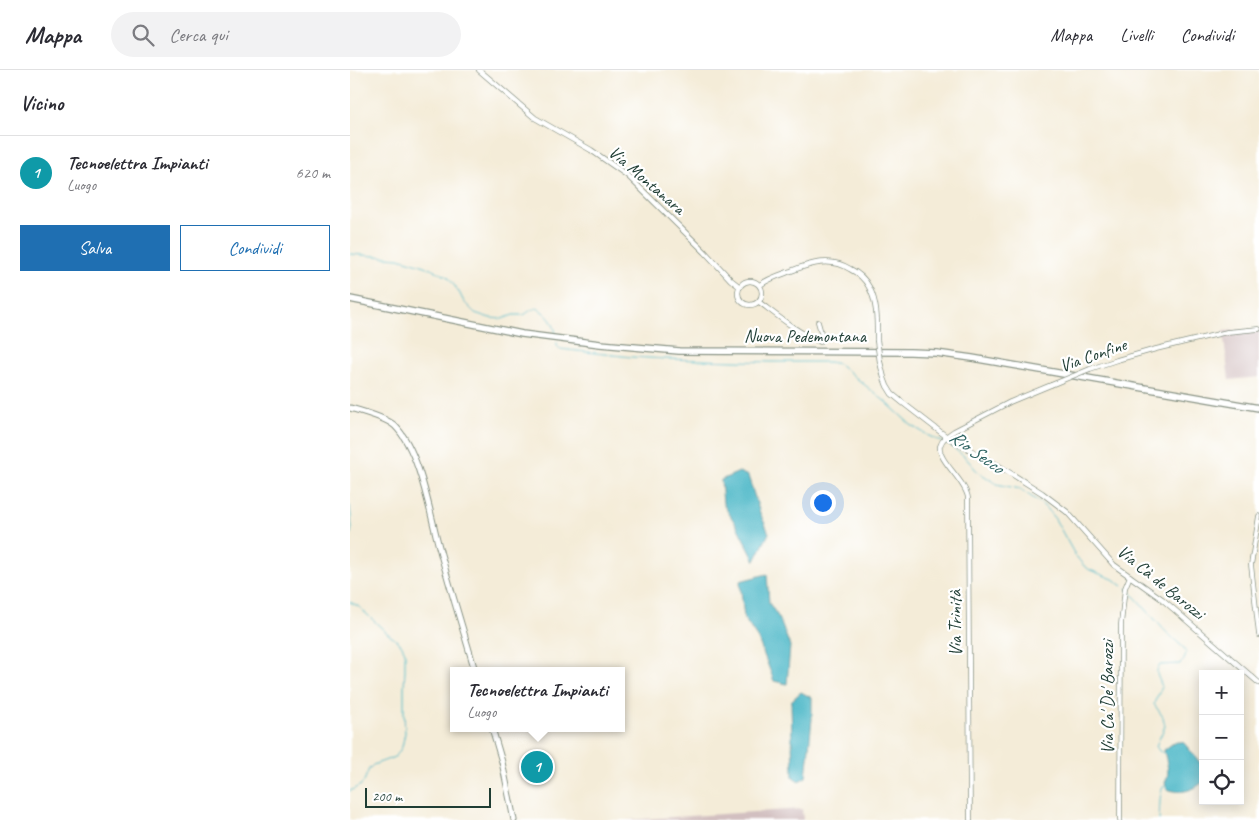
<!DOCTYPE html>
<html lang="it">
<meta charset="utf-8">
<style>
body{margin:0;font-family:Caveat,sans-serif;background:#f2f2f3;color:#2b2b33}
.controls{position:absolute;right:15px;bottom:15px;display:grid;overflow:hidden;border-radius:0px;box-shadow:0 2px 12px #0003}
.controls button{width:45px;height:45px;display:grid;place-items:center;padding:0;border:0;border-bottom:1px solid #e1e1e2;background:#fff;color:#2b2b33;font:25px sans-serif}
.scale{position:absolute;left:15px;bottom:12px;width:126px;box-sizing:border-box;padding-left:5px;border:2px solid #1f3d34;border-top:0;font-size:14px;line-height:18px;white-space:nowrap;color:#1f3d34;-webkit-text-stroke:4px #fff;paint-order:stroke}
.you{position:absolute;left:472px;top:432px;width:18px;height:18px;margin:-12px;border:4px solid #fff;border-radius:50%;background:#1a73e8;box-shadow:0 0 0 8px #1a73e833}
.badge{display:grid;place-items:center;width:32px;height:32px;border-radius:50%;background:#1f6fb2;color:#fff;font-size:16px;font-weight:700}
.pin{position:absolute;translate:-50% -50%;border:2px solid #fff;box-shadow:0 1px 5px #0006}
.popup{position:absolute;left:100px;top:597px;width:175px;height:65px;box-sizing:border-box;display:grid;place-content:center;border-radius:0px;background:#fff;filter:drop-shadow(0 1px 4px #0005);font-size:16px;white-space:nowrap;color:#7c7c81}
.popup b{font-size:19px;color:#2b2b33}
.popup::after{content:'';position:absolute;left:50%;top:100%;margin-left:-10px;border:10px solid transparent;border-top-color:#fff}
.list{margin:0;padding:0;list-style:none}
h2{display:flex;justify-content:space-between;align-items:center;height:65px;margin:0;padding:0 20px;font-size:21px}
h2 small{font-size:16px;font-weight:400;color:#7c7c81}
.list li{display:grid;grid-template-columns:32px 1fr auto;gap:15px;align-items:center;box-sizing:border-box;height:75px;padding:0 20px;border-top:1px solid #e1e1e2}
.list b{display:block;font-size:19px;white-space:nowrap}
.list p{margin:0;font-size:16px;white-space:nowrap;color:#7c7c81}
.list em{font-size:16px;font-style:normal;color:#7c7c81}
.actions{display:flex;gap:10px;padding:15px 20px}
.actions a{flex:1;padding:11px 0;border:1px solid #1f6fb2;border-radius:0px;text-align:center;font-size:18px;color:#1f6fb2}
.actions .main{background:#1f6fb2;color:#fff}
.icon{flex:none;width:28px;height:28px;fill:none;stroke:currentColor;stroke-width:2;stroke-linecap:round;stroke-linejoin:round}
.map{position:relative;flex:none;width:909px;height:750px;overflow:hidden}
header{display:flex;align-items:center;gap:30px;box-sizing:border-box;height:70px;padding:0 25px;background:#fff;border-bottom:1px solid #e1e1e2}
header strong{font-size:24px}
nav{display:flex;gap:28px;margin-inline-start:auto;font-size:18px}
.search{width:350px;height:45px;background:#f2f2f3;display:flex;align-items:center;gap:12px;box-sizing:border-box;padding:0 18px;border-radius:28px;color:#7c7c81;font-size:19px}
main{display:flex}
aside{flex:1;background:#fff}
.map>svg:first-child{display:block}
.industrial{fill:#d2bfc0}
.water{fill:#4bb7c7;stroke:#357a7e}
.lines{fill:none;stroke-linecap:round;stroke-linejoin:round}
.stream{stroke:#4bb7c7;stroke-width:1}
.minor-casing{stroke:#8a9486;stroke-width:5.5}
.tertiary-casing{stroke:#8a9486;stroke-width:6}
.secondary-casing{stroke:#8a9486;stroke-width:7}
.primary-casing{stroke:#8a9486;stroke-width:8}
.minor{stroke:#fff;stroke-width:4}
.tertiary{stroke:#fff;stroke-width:4.5}
.secondary{stroke:#fff;stroke-width:5}
.primary{stroke:#fff;stroke-width:5.5}
.minor-bridge-casing{stroke:#8a9486;stroke-width:5.5;stroke-linecap:butt}
.tertiary-bridge-casing{stroke:#8a9486;stroke-width:6;stroke-linecap:butt}
.minor-bridge{stroke:#fff;stroke-width:4}
.tertiary-bridge{stroke:#fff;stroke-width:4.5}
.labels{text-anchor:middle;stroke-width:4.5;stroke-linejoin:round;paint-order:stroke}
.street-label{font-size:18px;fill:#1f3d34;stroke:#fff}
.water-label{font-size:19px;font-style:italic;fill:#2c6260;stroke:#fff}
</style>
<header>
<strong>Mappa</strong>
<div class="search"><svg class="icon" aria-label="search" viewBox="0 0 24 24"><circle cx="10" cy="10" r="6"/><path d="M15 15l6 6"/></svg>Cerca qui</div>
<nav><a>Mappa</a><a>Livelli</a><a>Condividi</a></nav>
</header>
<main>
<aside>
<h2>Vicino<small></small></h2>
<ul class="list">
<li><span class="badge" style="background:#0f9aa8">1</span><div><b>Tecnoelettra Impianti</b><p>Luogo</p></div><em>620 m</em></li>
</ul>
<div class="actions"><a class="main">Salva</a><a>Condividi</a></div>
</aside>
<div class="map">
<svg width="909" height="750" viewBox="0 0 909 750">
<rect width="100%" height="100%" fill="#fff"/>
<filter id="ink" filterUnits="userSpaceOnUse"><feTurbulence type="fractalNoise" baseFrequency=".02" numOctaves="2"/><feDisplacementMap in="SourceGraphic" scale="10" xChannelSelector="R" yChannelSelector="G"/><feConvolveMatrix kernelMatrix="1 2 1 2 8 2 1 2 1" color-interpolation-filters="sRGB"/></filter>
<filter id="wash" filterUnits="userSpaceOnUse"><feTurbulence type="fractalNoise" baseFrequency=".0096" numOctaves="4" result="noise"/><feDisplacementMap in="SourceGraphic" scale="20" xChannelSelector="R" yChannelSelector="G"/><feGaussianBlur stdDeviation="1.12" result="paint"/><feColorMatrix in="noise" values="0 0 0 0 0 0 0 0 0 0 0 0 0 0 0 0 0 1.4 0 .05"/><feComposite in="paint" operator="in"/></filter>
<g filter="url(#wash)">
<rect width="100%" height="100%" fill="#f4ecd8"/>
<!-- industrial -->
<g class="industrial">
<polygon points="909,259 909,307 879,310 873,261"/>
<polygon points="452,739 453,750 276,750"/>
</g>
<!-- water -->
<g class="water">
<polygon points="389,402 398,406 410,443 419,463 405,491 387,456 373,434 371,410"/>
<polygon points="417,504 419,533 429,548 440,576 437,614 424,611 408,569 394,548 390,511"/>
<polygon points="451,622 462,628 462,649 456,707 449,711 443,707 441,631"/>
<path d="M827,672h5l2,1 19,23v16c-10,9 -23,12 -36,7l-2,-6c6,-12 1,-21 -1,-33l8,-6z"/>
</g>
<g class="lines">
<!-- stream -->
<g class="stream">
<path d="M0,184l49,4 23,7 20,9 6,3 11,15 5,10 11,11 15,5 12,1 11,-4h11l7,-5 6,-2c10,6 18,15 19,27"/>
<polyline points="207,273 207,276 210,279 281,287 316,289 421,292 479,292 489,294 537,333 561,355 579,366 601,376 615,387 627,401 639,409 647,414 670,419 689,432 695,437 705,449 725,485 734,496 740,500 763,509 773,516"/>
<polyline points="0,436 2,458 0,467"/>
<path d="M777,518l39,44 18,16 2,5 -2,7 -4,4 -20,1c-7,8 0,14 2,22l-7,14 -1,3 9,13 2,9 -9,20 3,5 7,3"/>
<polyline points="0,532 8,536 37,563 51,574 55,582 55,600 54,617 54,643 55,663 52,677 46,686 42,688 23,695 19,699 14,711 11,715 0,721"/>
<path d="M809,750c1,-9 0,-26 4,-33l3,-1"/>
</g>
</g>
</g>
<g filter="url(#ink)">
<g class="lines">
<defs>
<g id="minor">
<path d="M409,232c20,15 38,30 61,40l2,-2v-4l-4,-14"/>
<polyline points="740,299 767,290 806,279 877,262 909,259"/>
<polyline points="909,446 901,495 909,565"/>
<path d="M620,750l-2,-322c-2,-17 -31,-38 -28,-52 2,-7 8,-11 14,-15l56,-29 41,-17"/>
<polyline points="770,750 771,554 775,518 780,506"/>
</g>
<g id="tertiary">
<polyline points="129,0 185,48 241,80 278,106 355,182 381,210 390,217"/>
<circle cx="400" cy="223" r="12"/>
<path d="M410,215c9,-7 20,-10 31,-14 20,-8 40,-14 59,-2 8,4 15,10 19,18 9,17 8,36 8,53"/>
<polyline points="530,292 534,308 537,316 542,324 553,333 597,367 649,396 692,423 717,442 764,495 812,529 909,613"/>
</g>
<g id="secondary">
<path d="M0,338c11,3 38,11 45,18 25,25 35,88 44,121 11,41 24,82 36,124"/>
<polyline points="142,658 152,692 164,750"/>
</g>
<polyline id="primary" points="0,229 172,264 250,274 329,281 560,282 586,283 622,288 909,338"/>
</defs>
<!-- minor casing -->
<use href="#minor" class="minor-casing"/>
<!-- tertiary casing -->
<use href="#tertiary" class="tertiary-casing"/>
<!-- secondary casing -->
<use href="#secondary" class="secondary-casing"/>
<!-- primary casing -->
<use href="#primary" class="primary-casing"/>
<!-- minor -->
<use href="#minor" class="minor"/>
<!-- tertiary -->
<use href="#tertiary" class="tertiary"/>
<!-- secondary -->
<use href="#secondary" class="secondary"/>
<!-- primary -->
<use href="#primary" class="primary"/>
<defs>
<polyline id="minor-bridge" points="701,315 740,299"/>
<polyline id="tertiary-bridge" points="527,270 530,292"/>
</defs>
<!-- minor-bridge casing -->
<use href="#minor-bridge" class="minor-bridge-casing"/>
<!-- tertiary-bridge casing -->
<use href="#tertiary-bridge" class="tertiary-bridge-casing"/>
<!-- minor-bridge -->
<use href="#minor-bridge" class="minor-bridge"/>
<!-- tertiary-bridge -->
<use href="#tertiary-bridge" class="tertiary-bridge"/>
</g>
</g>
<g class="labels">
<!-- street labels -->
<g class="street-label">
<text transform="translate(297 110) rotate(41)" y="6">Via Montanara</text>
<text x="455" y="272">Nuova Pedemontana</text>
<text transform="translate(743 285) rotate(-19)" y="6">Via Confine</text>
<text transform="translate(811 512) rotate(39)" y="6">Via Cà de Barozzi</text>
<text transform="translate(605 553) rotate(-90)" y="6">Via Trinità</text>
<text transform="translate(757 627) rotate(-90)" y="6">Via Ca' De' Barozzi</text>
</g>
<!-- water labels -->
<g class="water-label">
<text transform="translate(627 381) rotate(35)" y="7">Rio Secco</text>
</g>
</g>
</svg>
<div class="controls">
<button>+</button>
<button>−</button>
<button><svg class="icon" aria-label="locate" viewBox="0 0 24 24"><circle cx="12" cy="12" r="6"/><path d="M12 2v4M12 18v4M2 12h4M18 12h4"/></svg></button>
</div>
<div class="scale">200 m</div>
<div class="you"></div>
<div class="pin badge" style="left:187px;top:697px;background:#0f9aa8">1</div>
<div class="popup"><b>Tecnoelettra Impianti</b>Luogo</div>
</div>
</main>
